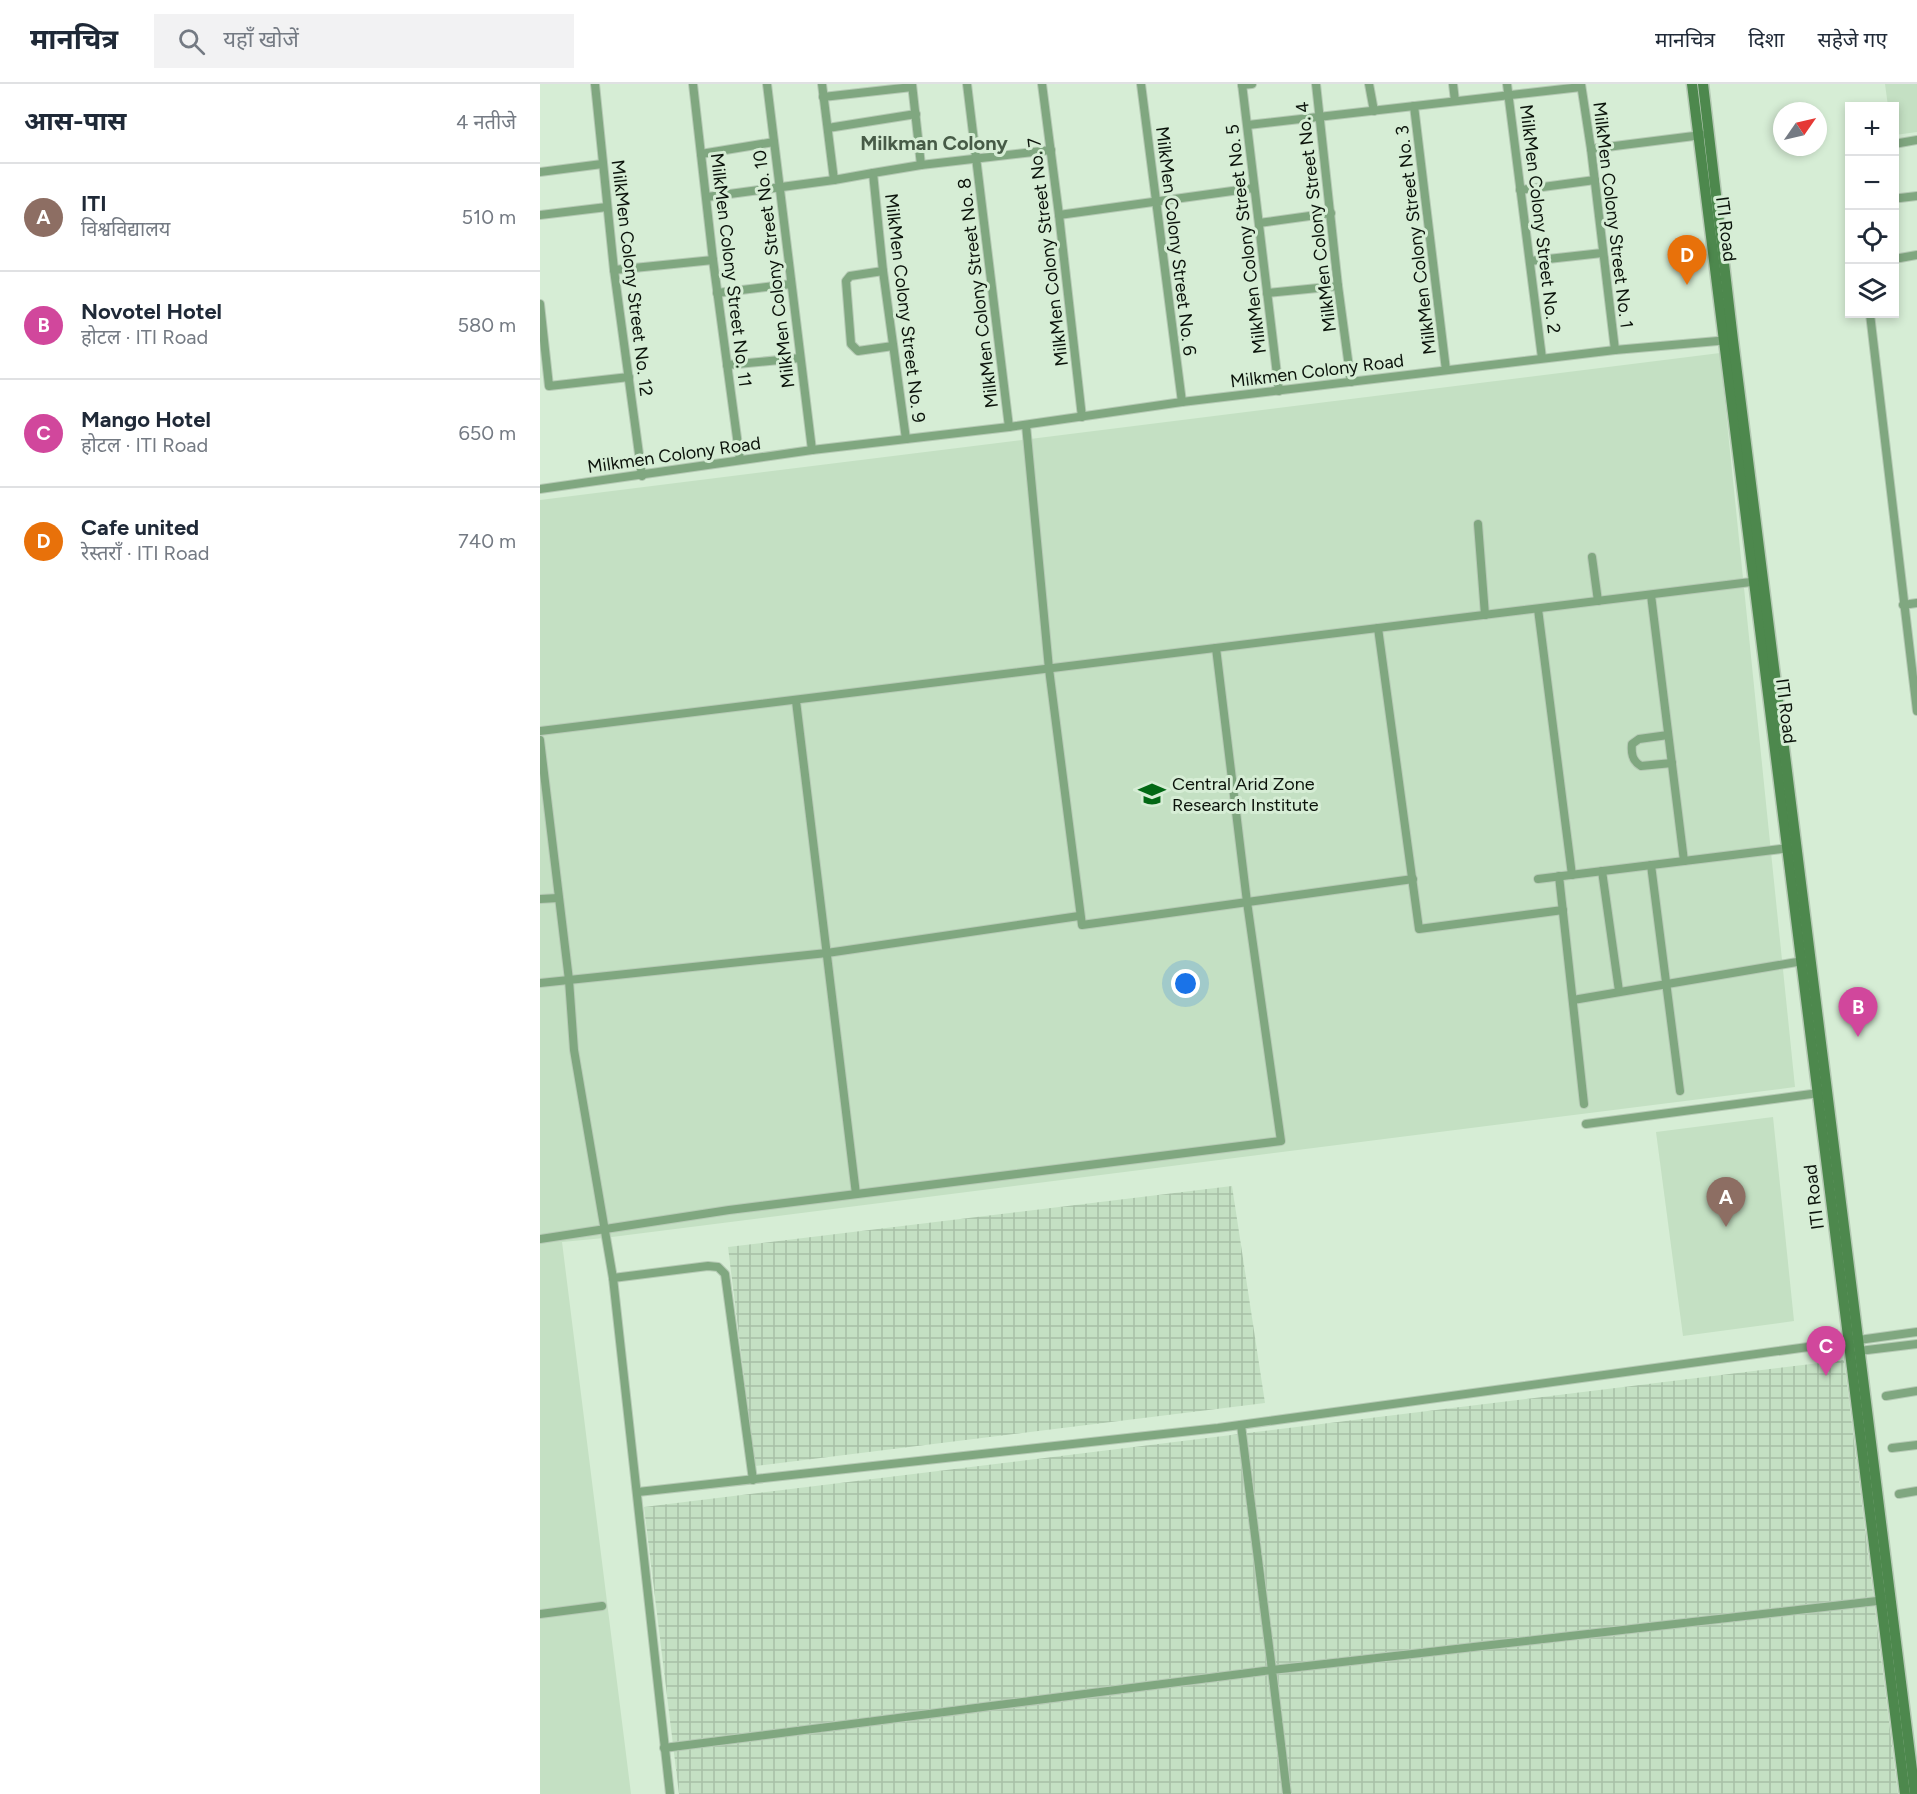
<!DOCTYPE html>
<html lang="hi">
<meta charset="utf-8">
<style>
body{margin:0;font-family:Figtree,"Noto Sans Devanagari",sans-serif;background:#f2f2f3;color:#1f2937}
.controls{position:absolute;right:18px;top:18px;display:grid;overflow:hidden;border-radius:0px;box-shadow:0 3px 9px #0003}
.controls button{width:54px;height:54px;display:grid;place-items:center;padding:0;border:0;border-bottom:2px solid #e0e1e3;background:#fff;color:#1f2937;font:30px sans-serif}
.compass{position:absolute;left:1233px;top:18px;width:54px;height:54px;border-radius:50%;background:#fff;box-shadow:0 3px 9px #0003;rotate:56deg}
.you{position:absolute;left:646px;top:900px;width:21px;height:21px;margin:-15px;border:4px solid #fff;border-radius:50%;background:#1a73e8;box-shadow:0 0 0 9px #1a73e833}
.badge{display:grid;place-items:center;width:39px;height:39px;border-radius:50%;background:#0f766e;color:#fff;font-size:20px;font-weight:700}
.pin{position:absolute;translate:-50% -50px;filter:drop-shadow(0 2px 3px #0008)}
.pin::after{content:'';position:absolute;top:32px;width:21px;height:18px;background:inherit;clip-path:polygon(0 0,100% 0,50% 100%)}
.list{margin:0;padding:0;list-style:none}
h2{display:flex;justify-content:space-between;align-items:center;height:78px;margin:0;padding:0 24px;font-size:26px}
h2 small{font-size:20px;font-weight:400;color:#747a83}
.list li{display:grid;grid-template-columns:39px 1fr auto;gap:18px;align-items:center;box-sizing:border-box;height:108px;padding:0 24px;border-top:2px solid #e0e1e3}
.list b{display:block;font-size:22px;white-space:nowrap}
.list p{margin:0;font-size:20px;white-space:nowrap;color:#747a83}
.list em{font-size:20px;font-style:normal;color:#747a83}
.icon{flex:none;width:33px;height:33px;fill:none;stroke:currentColor;stroke-width:2;stroke-linecap:round;stroke-linejoin:round}
.map{position:relative;flex:none;width:1377px;height:1710px;overflow:hidden}
header{display:flex;align-items:center;gap:36px;box-sizing:border-box;height:84px;padding:0 30px;background:#fff;border-bottom:2px solid #e0e1e3}
header strong{font-size:28px}
nav{display:flex;gap:33px;margin-inline-start:auto;font-size:21px}
.search{width:420px;height:54px;background:#f2f2f3;display:flex;align-items:center;gap:15px;box-sizing:border-box;padding:0 21px;border-radius:0px;color:#747a83;font-size:22px}
main{display:flex}
aside{flex:1;background:#fff}
.map>svg:first-child{display:block}
.built{fill:#c4e0c3}
.industrial{fill:url(#industrial-grid)}
.lines{fill:none;stroke-linecap:round;stroke-linejoin:round}
.street-casing{stroke:#b6cab5;stroke-width:10}
.secondary-casing{stroke:#b6cab5;stroke-width:13}
.street{stroke:#80a780;stroke-width:8}
.secondary{stroke:#4d884d;stroke-width:10}
.labels{text-anchor:middle;stroke-width:6;stroke-linejoin:round;paint-order:stroke}
.street-label{font-size:18px;fill:#0b130b;stroke:#d6edd5}
.poi-label{font-size:18px;fill:#0b130b;stroke:#d6edd5;text-anchor:start}
.neighbourhood-label{font-size:20px;font-weight:bold;fill:#475b47;stroke:#d6edd5}
</style>
<header>
<strong>मानचित्र</strong>
<div class="search"><svg class="icon" aria-label="search" viewBox="0 0 24 24"><circle cx="10" cy="10" r="6"/><path d="M15 15l6 6"/></svg>यहाँ खोजें</div>
<nav><a>मानचित्र</a><a>दिशा</a><a>सहेजे गए</a></nav>
</header>
<main>
<aside>
<h2>आस-पास<small>4 नतीजे</small></h2>
<ul class="list">
<li><span class="badge" style="background:#8d6e63">A</span><div><b>ITI</b><p>विश्वविद्यालय</p></div><em>510 m</em></li>
<li><span class="badge" style="background:#d1479c">B</span><div><b>Novotel Hotel</b><p>होटल · ITI Road</p></div><em>580 m</em></li>
<li><span class="badge" style="background:#d1479c">C</span><div><b>Mango Hotel</b><p>होटल · ITI Road</p></div><em>650 m</em></li>
<li><span class="badge" style="background:#e8710a">D</span><div><b>Cafe united</b><p>रेस्तराँ · ITI Road</p></div><em>740 m</em></li>
</ul>
</aside>
<div class="map">
<svg width="1377" height="1710" viewBox="0 0 1377 1710">
<defs>
<pattern id="industrial-grid" width="8" height="8" patternUnits="userSpaceOnUse" patternTransform="scale(1.5)"><rect width="8" height="8" fill="#c4e0c3"/><path d="M0 4h8M4 0v8" fill="none" stroke="#a7bfa6"/></pattern>
</defs>
<rect width="100%" height="100%" fill="#d6edd5"/>
<!-- built -->
<g class="built">
<polygon points="1345,0 1377,0 1377,48 1355,51 1354,22 1348,22"/>
<polygon points="1180,269 1255,1003 64,1154 22,1158 91,1710 0,1710 0,416"/>
<polygon points="1233,1033 1254,1237 1143,1252 1116,1048"/>
</g>
<!-- industrial -->
<g class="industrial">
<polygon points="692,1102 725,1319 215,1382 188,1163"/>
<polygon points="1304,1276 1358,1710 139,1710 104,1423"/>
</g>
<g class="lines">
<defs>
<g id="street">
<polyline points="55,0 74,186 102,392"/>
<polyline points="153,0 173,176 200,376"/>
<polyline points="227,0 272,366"/>
<polyline points="282,0 294,96 333,89 343,187 366,355"/>
<polyline points="372,0 381,81"/>
<polyline points="427,0 469,343"/>
<polyline points="502,0 519,131 542,333"/>
<polyline points="601,0 642,318"/>
<polyline points="702,0 739,307"/>
<polyline points="776,0 798,202 811,298"/>
<polyline points="829,0 834,27"/>
<polyline points="913,0 915,17"/>
<polyline points="967,0 1002,274"/>
<polyline points="1041,0 1051,65 1075,266"/>
<polyline points="702,1 712,0"/>
<polyline points="283,13 372,3"/>
<polyline points="874,22 906,286"/>
<polyline points="708,41 1041,3"/>
<polyline points="288,44 376,30"/>
<polyline points="1354,60 1377,56"/>
<polyline points="1051,65 1162,51"/>
<polyline points="161,70 234,58"/>
<polyline points="0,88 62,80"/>
<polyline points="333,89 381,81 511,66"/>
<polyline points="980,106 1055,96"/>
<polyline points="167,113 294,96"/>
<polyline points="1360,114 1377,112"/>
<polyline points="0,131 67,123"/>
<polyline points="519,131 714,104"/>
<polyline points="719,139 791,129"/>
<polyline points="1360,174 1377,171"/>
<polyline points="990,177 1062,169"/>
<polyline points="74,186 173,176"/>
<polyline points="343,187 310,192 306,197 311,260 318,267 353,262"/>
<polyline points="177,209 251,200"/>
<polyline points="727,209 798,202"/>
<polyline points="0,220 9,302 89,293"/>
<polyline points="1330,230 1377,627"/>
<polyline points="187,281 260,274"/>
<polyline points="486,341 509,585 542,841 873,795"/>
<polyline points="0,405 272,366 469,343 642,318 1075,266 1189,256"/>
<polyline points="938,440 945,531"/>
<polyline points="1052,473 1058,517"/>
<polyline points="1363,521 1377,519"/>
<polyline points="998,525 1032,791"/>
<polyline points="838,544 879,845 1023,826"/>
<polyline points="256,617 316,1110"/>
<polyline points="0,647 1219,497"/>
<path d="M1128,651l-29,4 -7,5c-1,9 0,17 9,22l31,-3"/>
<polyline points="0,656 29,896 34,966 73,1194 130,1710"/>
<polyline points="1144,777 1249,764"/>
<polyline points="1111,781 1140,1007"/>
<polyline points="1062,787 1079,907"/>
<polyline points="1019,792 1044,1020"/>
<polyline points="998,795 1144,777 1111,511"/>
<polyline points="0,815 18,814"/>
<polyline points="0,899 287,869 539,832"/>
<polyline points="1033,916 1263,877"/>
<polyline points="1046,1040 1279,1009"/>
<polyline points="0,1155 189,1126 741,1057 707,818 676,564"/>
<polyline points="73,1194 168,1182 178,1183 185,1190 213,1396"/>
<polyline points="1319,1267 1377,1260"/>
<polyline points="1346,1312 1377,1307"/>
<polyline points="1352,1364 1377,1361"/>
<polyline points="98,1408 678,1344 1377,1248"/>
<polyline points="1359,1410 1377,1407"/>
<polyline points="0,1530 62,1522"/>
<polyline points="124,1664 732,1586 701,1341"/>
<polyline points="747,1710 732,1586 1346,1516"/>
</g>
<g id="secondary">
<polyline points="1152,0 1365,1710"/>
<polyline points="1163,0 1193,256 1375,1710"/>
</g>
</defs>
<!-- street casing -->
<use href="#street" class="street-casing"/>
<!-- secondary casing -->
<use href="#secondary" class="secondary-casing"/>
<!-- street -->
<use href="#street" class="street"/>
<!-- secondary -->
<use href="#secondary" class="secondary"/>
</g>
<!-- icons -->
<defs>
<symbol id="university-bare" viewBox="-9 -9 18 18"><path d="M0-5L7-2L0 1L-7-2ZM-4 1L0 2.5L4 1V4Q0 6-4 4Z" fill="#026814" stroke="#d6edd5" stroke-width="2.5" paint-order="stroke"/></symbol>
</defs>
<g fill-rule="evenodd">
<use href="#university-bare" x="593" y="691" width="38" height="38"/>
</g>
<g class="labels">
<!-- street labels -->
<g class="street-label">
<text transform="translate(1073 131) rotate(83)" y="6">MilkMen Colony Street No. 1</text>
<text transform="translate(776 133) rotate(-97)" y="6">MilkMen Colony Street No. 4</text>
<text transform="translate(1000 135) rotate(83)" y="6">MilkMen Colony Street No. 2</text>
<text transform="translate(1186 145) rotate(83)" y="6">ITI Road</text>
<text transform="translate(706 155) rotate(-97)" y="6">MilkMen Colony Street No. 5</text>
<text transform="translate(876 156) rotate(-97)" y="6">MilkMen Colony Street No. 3</text>
<text transform="translate(636 157) rotate(83)" y="6">MilkMen Colony Street No. 6</text>
<text transform="translate(508 168) rotate(-97)" y="6">MilkMen Colony Street No. 7</text>
<text transform="translate(234 185) rotate(-97)" y="6">MilkMen Colony Street No. 10</text>
<text transform="translate(191 186) rotate(83)" y="6">MilkMen Colony Street No. 11</text>
<text transform="translate(92 194) rotate(83)" y="6">MilkMen Colony Street No. 12</text>
<text transform="translate(438 209) rotate(-97)" y="6">MilkMen Colony Street No. 8</text>
<text transform="translate(365 224) rotate(83)" y="6">MilkMen Colony Street No. 9</text>
<text transform="translate(777 287) rotate(-7)" y="6">Milkmen Colony Road</text>
<text transform="translate(134 371) rotate(-8)" y="6">Milkmen Colony Road</text>
<text transform="translate(1246 627) rotate(83)" y="6">ITI Road</text>
<text transform="translate(1274 1113) rotate(-97)" y="6">ITI Road</text>
</g>
<!-- poi labels -->
<g class="poi-label">
<text x="632" y="706">Central Arid Zone<tspan x="632" dy="21">Research Institute</tspan></text>
</g>
<!-- neighbourhood labels -->
<g class="neighbourhood-label">
<text x="394" y="66">Milkman Colony</text>
</g>
</g>
</svg>
<div class="controls">
<button>+</button>
<button>−</button>
<button><svg class="icon" aria-label="locate" viewBox="0 0 24 24"><circle cx="12" cy="12" r="6"/><path d="M12 2v4M12 18v4M2 12h4M18 12h4"/></svg></button>
<button><svg class="icon" aria-label="layers" viewBox="0 0 24 24"><path d="M12 4l9 5-9 5-9-5zM3 14l9 5 9-5"/></svg></button>
</div>
<svg class="compass" viewBox="-18 -18 36 36"><path d="M0-13l5 13h-10z" fill="#e53935"/><path d="M0 13l5-13h-10z" fill="#747a83"/></svg>
<div class="you"></div>
<div class="pin badge" style="left:1186px;top:1143px;background:#8d6e63">A</div>
<div class="pin badge" style="left:1318px;top:953px;background:#d1479c">B</div>
<div class="pin badge" style="left:1286px;top:1292px;background:#d1479c">C</div>
<div class="pin badge" style="left:1147px;top:201px;background:#e8710a">D</div>
</div>
</main>
